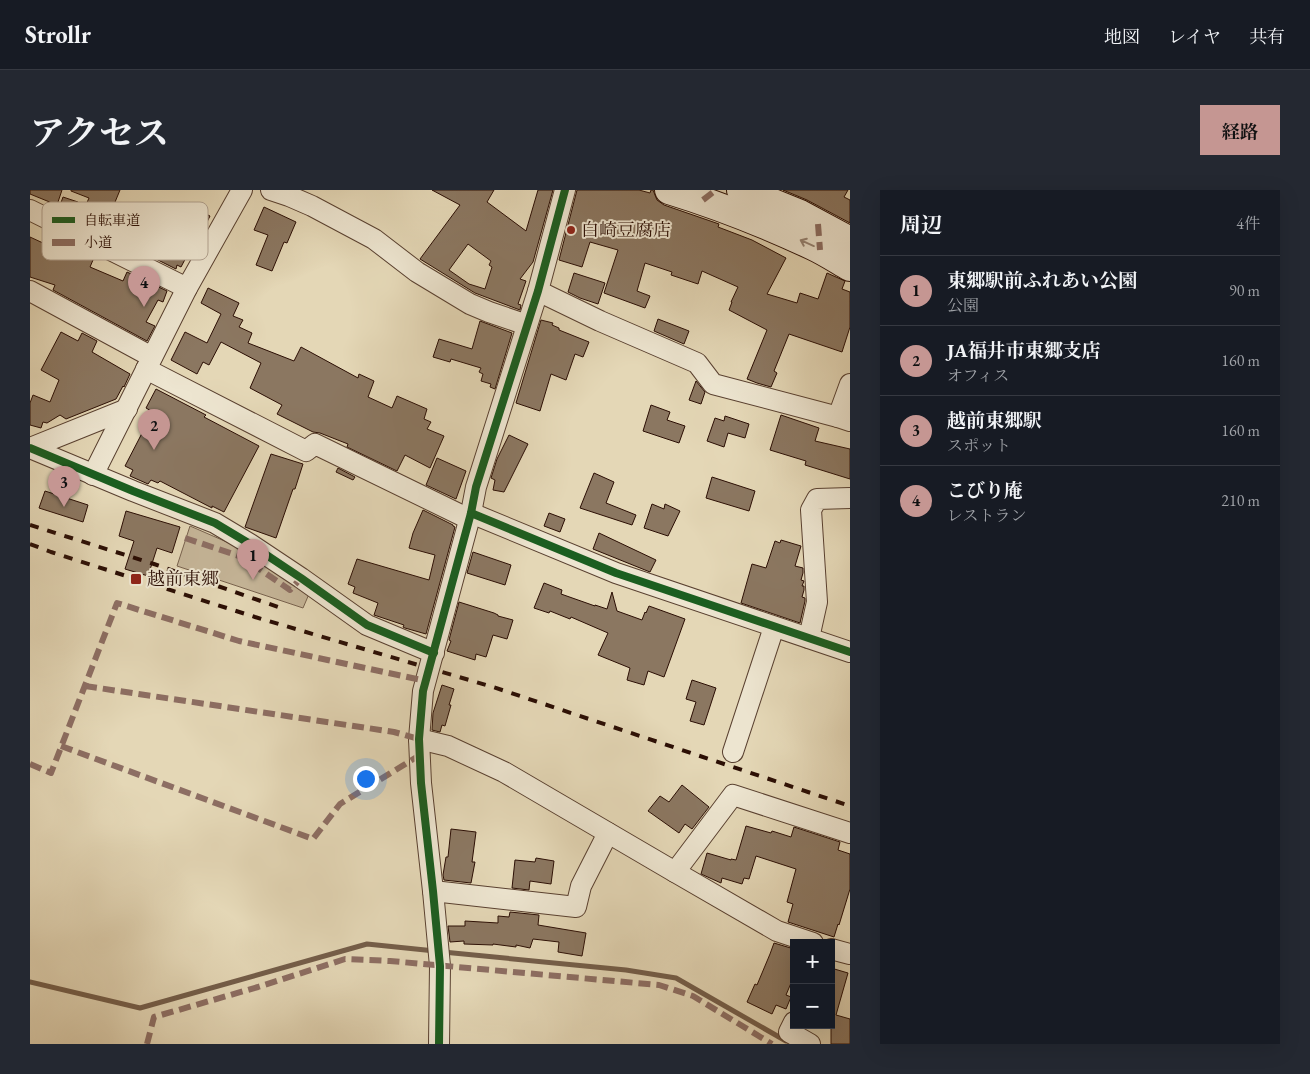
<!DOCTYPE html>
<html lang="ja">
<meta charset="utf-8">
<style>
body{margin:0;font-family:"EB Garamond","Noto Serif JP",serif;background:#242831;color:#f1f3f6}
.controls{position:absolute;right:15px;bottom:15px;display:grid;overflow:hidden;border-radius:0px;box-shadow:0 5px 20px #0002}
.controls button{width:45px;height:45px;display:grid;place-items:center;padding:0;border:0;border-bottom:1px solid #363941;background:#171b24;color:#f1f3f6;font:25px sans-serif}
.you{position:absolute;left:335px;top:588px;width:18px;height:18px;margin:-12px;border:4px solid #fff;border-radius:50%;background:#1a73e8;box-shadow:0 0 0 8px #1a73e833}
.badge{display:grid;place-items:center;width:32px;height:32px;border-radius:50%;background:#c59692;color:#111;font-size:16px;font-weight:700}
.pin{position:absolute;translate:-50% -41px;filter:drop-shadow(0 1px 2px #0008)}
.pin::after{content:'';position:absolute;top:26px;width:18px;height:15px;background:inherit;clip-path:polygon(0 0,100% 0,50% 100%)}
.list{margin:0;padding:0;list-style:none}
h2{display:flex;justify-content:space-between;align-items:center;height:65px;margin:0;padding:0 20px;font-size:21px}
h2 small{font-size:16px;font-weight:400;color:#9ea1a6}
.list li{display:grid;grid-template-columns:32px 1fr auto;gap:15px;align-items:center;box-sizing:border-box;height:70px;padding:0 20px;border-top:1px solid #363941}
.list b{display:block;font-size:19px;white-space:nowrap}
.list p{margin:0;font-size:16px;white-space:nowrap;color:#9ea1a6}
.list em{font-size:16px;font-style:normal;color:#9ea1a6}
.map{position:relative;flex:none;width:820px;height:854px;overflow:hidden;border-radius:0px}
header{display:flex;align-items:center;gap:30px;box-sizing:border-box;height:70px;padding:0 25px;background:#171b24;border-bottom:1px solid #363941}
header strong{font-size:24px}
nav{display:flex;gap:28px;margin-inline-start:auto;font-size:18px}
.intro{display:flex;align-items:center;justify-content:space-between;box-sizing:border-box;height:120px;padding:0 30px}
h1{margin:0;font-size:35px}
.button{padding:12px 22px;border-radius:0px;background:#c59692;color:#111;font-size:18px;font-weight:700}
main{display:flex;gap:30px;padding:0 30px}
aside{flex:1;background:#171b24;border-radius:0px;box-shadow:0 5px 20px #0002}
.map>svg:first-child{display:block}
.green{fill:#c5b598;stroke:#78624e}
.lines{fill:none;stroke-linecap:round;stroke-linejoin:round}
.stream{stroke:#745e4a;stroke-width:5}
.building{fill:#8b7761;stroke:#2b0e04;fill-rule:evenodd}
.minor-casing{stroke:#594030;stroke-width:22}
.secondary-casing{stroke:#2b0e04;stroke-width:30}
.minor{stroke:#ede5d0;stroke-width:20}
.secondary{stroke:#ede5d0;stroke-width:28}
.rail{stroke:#2b0e04;stroke-width:4;stroke-dasharray:9 9;stroke-linecap:butt}
.quiet{stroke:#8d6e63;stroke-width:6;stroke-dasharray:12 6;stroke-linecap:butt}
.cycleway-casing{stroke:#ede5d0;stroke-width:11}
.cycleway{stroke:#1b5e20;stroke-width:8}
.oneway{stroke:#968474}
.poi-dot{fill:#8f2418;stroke:#ede5d0;stroke-width:2}
.labels{text-anchor:middle;stroke-width:4;stroke-linejoin:round;paint-order:stroke}
.poi-label{font-size:18px;fill:#2b0e04;stroke:#ede5d0;text-anchor:start}
.key{fill:#ede5d0;stroke:#b3a493;stroke-width:1}
.key-label{font-size:14px;fill:#2b0e04}
</style>
<header>
<strong>Strollr</strong>
<nav><a>地図</a><a>レイヤ</a><a>共有</a></nav>
</header>
<div class="intro"><h1>アクセス</h1><a class="button">経路</a></div>
<main>
<div class="map">
<svg width="820" height="854" viewBox="0 0 820 854">
<rect width="100%" height="100%" fill="#e4d7b6"/>
<filter id="stains"><feTurbulence type="fractalNoise" baseFrequency=".004" numOctaves="4"/><feColorMatrix values="0 0 0 0 .2 0 0 0 0 .09 0 0 0 0 .02 0 0 0 .5 -.17"/></filter>
<radialGradient id="worn" r=".72"><stop offset=".6" stop-color="#630" stop-opacity="0"/><stop offset="1" stop-color="#630" stop-opacity=".3"/></radialGradient>
<!-- green -->
<polygon class="green" points="160,336 206,356 279,404 273,418 147,376"/>
<g class="lines">
<!-- stream -->
<g class="stream">
<polyline points="413,762 596,780 646,788 756,851"/>
<polyline points="0,792 110,818 337,754 405,761"/>
</g>
</g>
<!-- building -->
<g class="building">
<polygon points="0,0 32,0 27,15 0,4"/>
<polygon points="41,0 90,0 83,17 75,14 72,22 69,20 69,23 55,17 59,8 41,1"/>
<path d="M402,0h62l-7,12 39,29 12,-41h15l-20,72 -13,17 6,2 -8,23 3,1 -1,5 -45,-17 -55,-34 40,-54zM438,54l23,17 -2,4 3,2 -7,22 -16,-5 -20,-14z"/>
<polygon points="547,0 609,0 620,3 621,0 623,0 627,10 634,15 689,34 688,37 722,50 756,68 737,104 767,113 770,103 788,109 797,83 815,91 812,99 820,102 820,137 812,162 759,144 744,181 747,183 741,197 727,193 717,189 737,140 699,120 702,112 701,112 708,97 672,81 668,94 641,85 642,82 615,73 607,101 620,106 615,118 574,103 588,60 560,52 552,77 529,70"/>
<polygon points="753,0 818,0 814,7 820,10 820,33 777,10"/>
<polygon points="33,7 48,12 41,27 28,21"/>
<polygon points="234,17 266,32 257,53 254,52 242,81 226,75 238,45 224,40"/>
<polygon points="166,19 180,26 171,44 169,43 151,77 147,75 146,79 108,60 109,59 101,55 111,34 126,42 131,30 154,41"/>
<polygon points="17,42 34,50 32,56 63,70 60,77 93,91 97,82 137,101 133,112 128,110 116,132 125,136 117,151 23,100 25,95 0,87 0,47 13,53"/>
<polygon points="544,83 575,93 568,114 550,108 538,102"/>
<polygon points="178,98 209,113 203,126 213,130 209,137 222,143 218,153 264,171 271,157 328,188 329,184 344,191 338,207 362,218 367,206 397,219 394,229 401,232 397,239 414,246 400,278 375,265 367,281 317,257 318,254 290,243 283,242 247,224 252,215 220,198 231,173 191,152 179,175 173,172 167,184 141,170 155,142 177,153 191,124 171,113"/>
<polygon points="628,129 659,141 654,154 624,141"/>
<polygon points="511,130 523,133 522,135 529,138 529,140 559,152 553,167 545,164 536,190 521,184 510,221 486,213"/>
<polygon points="450,131 482,143 465,199 460,197 461,194 451,191 453,184 449,182 451,178 421,169 420,172 403,167 409,149 442,159"/>
<polygon points="31,142 48,151 52,143 67,151 62,162 100,184 94,197 93,196 86,209 36,229 30,225 17,233 13,232 11,238 0,235 0,213 3,205 20,212 29,190 11,180"/>
<polygon points="666,191 675,202 671,214 659,210"/>
<polygon points="126,199 176,225 174,227 229,256 194,322 182,316 182,318 130,291 128,293 121,290 118,294 100,286 103,280 95,276 123,222 116,218"/>
<polygon points="621,215 640,222 637,230 655,236 649,253 613,241"/>
<polygon points="751,225 789,238 785,251 820,259 820,289 775,275 776,271 740,260"/>
<polygon points="695,226 719,234 715,248 698,243 694,257 677,251 685,228 694,231"/>
<polygon points="479,245 498,254 474,302 463,300 465,290 461,288 467,269"/>
<polygon points="241,264 273,274 265,299 263,299 246,348 215,337"/>
<polygon points="407,268 436,281 426,309 396,295"/>
<polygon points="308,278 325,287 323,290 306,282"/>
<polygon points="564,283 584,292 576,313 606,325 602,335 550,318"/>
<polygon points="682,287 725,301 719,321 676,308"/>
<polygon points="15,301 58,315 53,332 9,318"/>
<polygon points="622,314 634,319 635,314 650,321 638,346 614,338"/>
<polygon points="393,320 423,335 423,336 425,337 396,444 375,438 373,437 374,435 344,425 348,413 323,403 325,397 318,394 327,369 399,390 405,365 379,358 383,343"/>
<polygon points="96,321 150,337 142,363 127,358 118,386 95,379 104,351 89,346"/>
<polygon points="519,323 535,329 530,342 514,336"/>
<polygon points="569,343 626,370 620,382 563,359"/>
<polygon points="751,350 771,356 765,376 773,378 773,383 771,390 774,391 772,396 774,396 774,400 772,407 775,408 775,411 770,433 711,413 722,374 736,378 745,351 750,353"/>
<polygon points="443,362 481,375 475,395 437,383"/>
<polygon points="514,393 532,400 531,404 565,416 565,415 577,419 582,402 587,421 612,430 615,422 616,423 619,416 655,429 634,487 618,481 614,495 597,490 600,478 568,465 578,443 541,427 540,429 520,421 519,423 504,418"/>
<polygon points="429,412 464,423 468,425 468,426 483,430 477,449 463,445 456,467 446,464 445,470 417,461 421,451 419,450"/>
<polygon points="662,490 686,498 674,535 660,531 666,512 656,509"/>
<polygon points="412,495 424,499 419,515 421,515 415,536 412,535 410,542 402,540 403,523"/>
<polygon points="652,595 679,617 662,639 655,634 649,643 618,621 630,606 639,612"/>
<polygon points="716,636 741,643 742,641 761,647 764,637 810,652 808,660 820,664 820,699 809,735 808,734 804,747 758,732 763,714 757,712 766,679 726,666 719,689 714,688 712,694 692,688 691,693 671,684 677,663 701,670 701,669 706,670"/>
<polygon points="421,639 446,642 442,672 445,672 441,693 414,690 413,685 416,667 418,667"/>
<polygon points="506,668 524,671 521,694 500,691 499,700 482,698 485,670 505,672"/>
<polygon points="480,722 509,725 508,735 556,743 552,766 528,762 529,752 503,749 500,758 486,755 486,757 463,754 463,755 434,754 434,751 420,752 418,736 435,736 435,731 468,733 468,726 479,727"/>
<polygon points="744,753 764,759 764,786 756,805 761,807 756,819 746,815 742,824 717,812 725,794 727,795 740,764"/>
<polygon points="801,778 818,783 806,825 820,829 820,854 801,854"/>
</g>
<g class="lines">
<defs>
<g id="minor">
<polyline points="241,0 259,6 282,16 344,49 387,82 440,114 459,122 497,135"/>
<polyline points="0,20 157,98"/>
<polyline points="0,101 122,167"/>
<polyline points="508,101 570,131 667,173 683,194 808,227"/>
<polyline points="116,179 276,261 285,254 439,329"/>
<polyline points="820,194 808,227 820,231"/>
<polyline points="0,258 103,301 185,333 220,354 271,388 337,435 404,463"/>
<polyline points="0,258 97,219"/>
<polyline points="63,285 157,98 212,0"/>
<polyline points="441,323 586,383 820,462"/>
<polyline points="779,448 787,412 781,320 787,309 820,308"/>
<polyline points="389,549 418,556 474,582 645,682"/>
<polyline points="703,562 744,437"/>
<polyline points="403,701 546,717 551,696 578,643"/>
<polyline points="783,753 747,741 645,682 703,605 820,643"/>
<polyline points="801,759 820,764"/>
<polyline points="764,832 759,842 780,854"/>
<polyline points="409,854 410,776 403,701 391,593 389,549 393,501 441,323 446,297 508,101 535,0"/>
</g>
<g id="secondary">
<path d="M639,0c49,15 97,34 144,56 13,6 25,14 37,21"/>
<polyline points="711,0 770,24 820,51"/>
</g>
</defs>
<!-- minor casing -->
<use href="#minor" class="minor-casing"/>
<!-- secondary casing -->
<use href="#secondary" class="secondary-casing"/>
<!-- minor -->
<use href="#minor" class="minor"/>
<!-- secondary -->
<use href="#secondary" class="secondary"/>
<!-- rail -->
<g class="rail">
<polyline points="0,335 124,374 251,418"/>
<polyline points="0,354 21,362 225,427 463,497 820,616"/>
</g>
<!-- quiet -->
<g class="quiet">
<polyline points="673,10 686,0"/>
<polyline points="788,34 790,60"/>
<polyline points="155,348 212,367 260,400 271,388"/>
<polyline points="55,496 364,542 389,549"/>
<polyline points="31,556 283,649 310,614 390,565"/>
<polyline points="0,574 21,583 87,413 209,451 396,491"/>
<polyline points="117,854 124,827 228,797 315,769 360,771 629,795 663,806 742,854"/>
</g>
<defs>
<g id="cycleway">
<polyline points="0,258 103,301 185,333 220,354 271,388 337,435 404,463"/>
<polyline points="441,323 586,383 820,462"/>
<polyline points="409,854 410,776 403,701 391,593 389,549 393,501 441,323 446,297 508,101 535,0"/>
</g>
</defs>
<!-- cycleway casing -->
<use href="#cycleway" class="cycleway-casing"/>
<!-- cycleway -->
<use href="#cycleway" class="cycleway"/>
</g>
<!-- one-way arrows -->
<defs><path id="oneway-shaft" d="M-6 0H5M1.5-3L5.5 0L1.5 3" fill="none" stroke-width="1.6" stroke-linecap="round" stroke-linejoin="round" transform="scale(1.25)"/></defs>
<use class="oneway" href="#oneway-shaft" transform="translate(777 53) rotate(-156)"/>
<!-- markers -->
<g class="poi-dot">
<circle cx="541" cy="40" r="5"/>
<rect x="100" y="383" width="12" height="12" rx="2.5"/>
</g>
<g class="labels">
<!-- poi labels -->
<g class="poi-label">
<text x="551" y="46">白崎豆腐店</text>
<text x="117" y="395">越前東郷</text>
</g>
</g>
<!-- legend -->
<rect x="12" y="12" width="166" height="58" rx="8" class="key"/>
<rect x="22" y="27" width="23" height="6" fill="#1b5e20"/>
<rect x="22" y="49" width="23" height="7" fill="#8d6e63"/>
<g class="key-label">
<text x="54" y="35">自転車道</text>
<text x="54" y="57">小道</text>
</g>
<rect width="100%" height="100%" filter="url(#stains)"/>
<rect width="100%" height="100%" fill="url(#worn)"/>
</svg>
<div class="controls">
<button>+</button>
<button>−</button>
</div>
<div class="you"></div>
<div class="pin badge" style="left:223px;top:390px">1</div>
<div class="pin badge" style="left:124px;top:260px">2</div>
<div class="pin badge" style="left:34px;top:317px">3</div>
<div class="pin badge" style="left:114px;top:117px">4</div>
</div>
<aside>
<h2>周辺<small>4件</small></h2>
<ul class="list">
<li><span class="badge">1</span><div><b>東郷駅前ふれあい公園</b><p>公園</p></div><em>90 m</em></li>
<li><span class="badge">2</span><div><b>JA福井市東郷支店</b><p>オフィス</p></div><em>160 m</em></li>
<li><span class="badge">3</span><div><b>越前東郷駅</b><p>スポット</p></div><em>160 m</em></li>
<li><span class="badge">4</span><div><b>こびり庵</b><p>レストラン</p></div><em>210 m</em></li>
</ul>
</aside>
</main>
